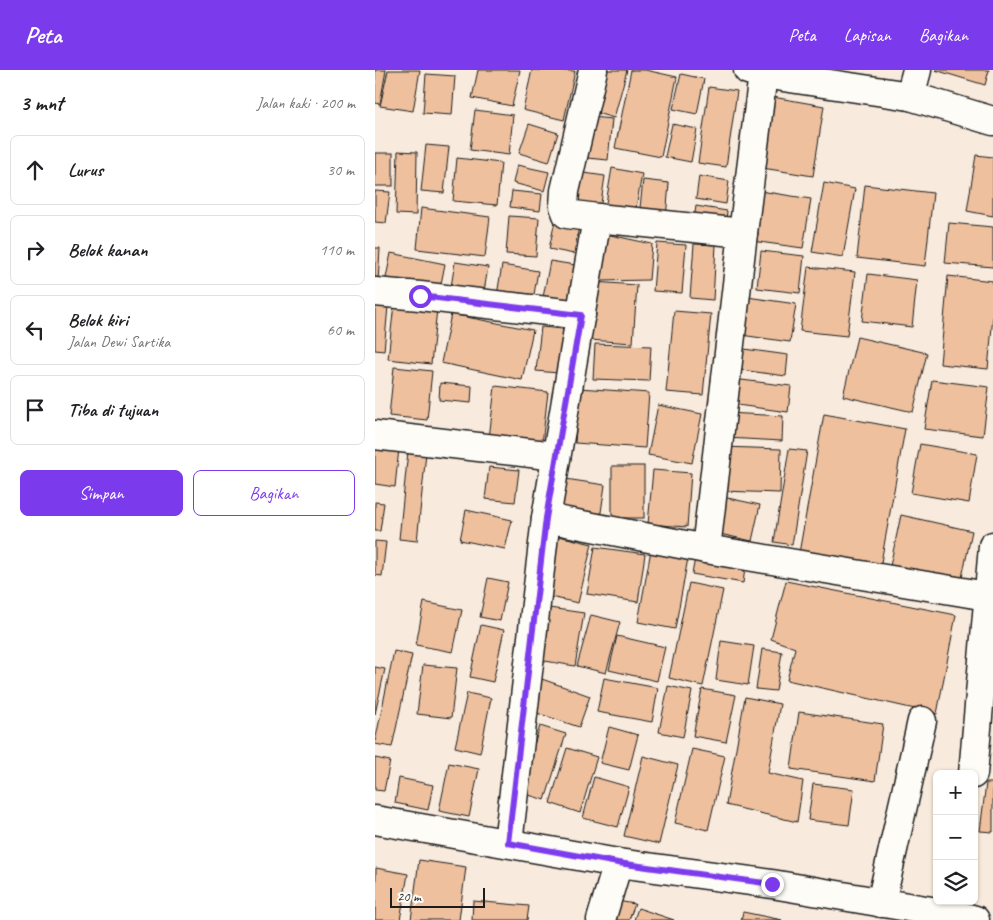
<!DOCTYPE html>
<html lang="id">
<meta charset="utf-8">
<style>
body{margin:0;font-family:Caveat,sans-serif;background:#f6f6f6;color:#202124}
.controls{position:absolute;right:15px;bottom:15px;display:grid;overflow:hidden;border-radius:8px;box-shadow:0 1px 4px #0004}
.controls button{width:45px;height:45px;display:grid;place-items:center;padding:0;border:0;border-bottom:1px solid #e0e0e0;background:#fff;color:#202124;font:25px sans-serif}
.scale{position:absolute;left:15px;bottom:12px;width:95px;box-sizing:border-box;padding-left:5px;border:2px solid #1c1c1c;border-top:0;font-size:14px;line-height:18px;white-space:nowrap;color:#1c1c1c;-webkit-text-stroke:4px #fdfcf7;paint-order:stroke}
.stop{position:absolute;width:15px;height:15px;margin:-11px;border:4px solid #7c3aed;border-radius:50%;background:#fff}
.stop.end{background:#7c3aed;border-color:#fff;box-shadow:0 1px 5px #0008}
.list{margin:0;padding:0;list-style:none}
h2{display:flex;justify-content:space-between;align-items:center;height:65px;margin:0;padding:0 20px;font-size:21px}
h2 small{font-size:16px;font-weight:400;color:#757577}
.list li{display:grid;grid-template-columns:32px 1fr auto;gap:15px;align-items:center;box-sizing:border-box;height:70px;margin:0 10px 10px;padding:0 10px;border:1px solid #e0e0e0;border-radius:8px}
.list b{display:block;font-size:19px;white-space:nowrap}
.list p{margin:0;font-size:16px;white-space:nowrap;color:#757577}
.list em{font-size:16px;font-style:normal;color:#757577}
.actions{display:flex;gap:10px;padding:15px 20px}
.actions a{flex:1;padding:11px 0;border:1px solid #7c3aed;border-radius:8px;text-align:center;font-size:18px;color:#7c3aed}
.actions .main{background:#7c3aed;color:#fff}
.icon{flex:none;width:28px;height:28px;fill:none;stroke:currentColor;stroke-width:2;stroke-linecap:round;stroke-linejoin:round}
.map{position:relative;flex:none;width:618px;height:850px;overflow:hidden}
header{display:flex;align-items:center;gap:30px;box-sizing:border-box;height:70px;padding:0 25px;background:#7c3aed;color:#fff}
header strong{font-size:24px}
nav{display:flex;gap:28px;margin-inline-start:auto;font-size:18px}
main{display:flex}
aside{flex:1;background:#fff}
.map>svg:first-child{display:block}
.building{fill:#eec09e;stroke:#1c1c1c}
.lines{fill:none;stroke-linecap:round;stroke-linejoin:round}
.street-casing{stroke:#1c1c1c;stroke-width:31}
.secondary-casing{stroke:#1c1c1c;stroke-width:31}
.street{stroke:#fdfcf7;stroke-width:28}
.secondary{stroke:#fdfcf7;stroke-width:28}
.route{stroke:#7c3aed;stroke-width:6}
</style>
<header>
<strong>Peta</strong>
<nav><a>Peta</a><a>Lapisan</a><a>Bagikan</a></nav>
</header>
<main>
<aside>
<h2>3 mnt<small>Jalan kaki · 200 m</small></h2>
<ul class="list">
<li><svg class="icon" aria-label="ahead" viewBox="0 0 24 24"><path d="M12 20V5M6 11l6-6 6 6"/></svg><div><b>Lurus</b></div><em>30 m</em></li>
<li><svg class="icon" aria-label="right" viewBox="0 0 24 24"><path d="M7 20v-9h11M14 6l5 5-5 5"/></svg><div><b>Belok kanan</b></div><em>110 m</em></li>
<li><svg class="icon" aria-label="left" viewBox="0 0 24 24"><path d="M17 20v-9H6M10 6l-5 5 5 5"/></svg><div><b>Belok kiri</b><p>Jalan Dewi Sartika</p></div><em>60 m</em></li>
<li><svg class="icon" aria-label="arrive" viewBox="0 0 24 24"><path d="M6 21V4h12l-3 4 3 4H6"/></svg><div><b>Tiba di tujuan</b></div></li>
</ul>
<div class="actions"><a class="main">Simpan</a><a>Bagikan</a></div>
</aside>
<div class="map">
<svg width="618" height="850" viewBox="0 0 618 850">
<rect width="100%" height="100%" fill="#f8eadc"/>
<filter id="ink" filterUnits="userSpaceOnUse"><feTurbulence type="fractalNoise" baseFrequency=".02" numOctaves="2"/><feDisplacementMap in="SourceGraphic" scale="10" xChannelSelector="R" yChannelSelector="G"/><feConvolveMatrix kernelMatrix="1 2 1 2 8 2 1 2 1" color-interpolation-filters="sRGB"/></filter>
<g filter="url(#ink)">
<!-- building -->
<g class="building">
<polygon points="0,0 11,0 5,34 0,33"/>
<polygon points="13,0 45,0 38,41 5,36"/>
<polygon points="103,0 145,0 137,36 97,28"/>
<polygon points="157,0 200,1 189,50 148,40"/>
<polygon points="222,0 252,0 239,48 211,40"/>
<polygon points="256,0 270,0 302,7 286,87 240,78"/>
<polygon points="560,0 614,0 610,15"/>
<polygon points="51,4 80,6 77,45 48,43"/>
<polygon points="306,4 329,9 322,44 298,39"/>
<polygon points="334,17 362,21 351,97 323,93"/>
<polygon points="392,26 449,36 438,106 381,97"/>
<polygon points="100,40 138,45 134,85 95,80"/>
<polygon points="216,47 237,49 233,90 212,88"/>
<polygon points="154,54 183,63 174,92 144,83"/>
<polygon points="297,54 322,59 316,92 290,87"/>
<polygon points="51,75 74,77 69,123 46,121"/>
<polygon points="23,81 42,82 41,145 21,144"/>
<rect x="0" y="83" width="18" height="33"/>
<polygon points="601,85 618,87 618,146 592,141"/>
<polygon points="82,88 126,93 122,135 78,131"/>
<polygon points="142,95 174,102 169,121 138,113"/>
<polygon points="237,98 267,104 260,144 230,139"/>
<polygon points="202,102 230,106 225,140 197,136"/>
<polygon points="324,106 354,111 351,134 321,129"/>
<polygon points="268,110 294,113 291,149 264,147"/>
<polygon points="449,113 480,119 468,187 437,182"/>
<polygon points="490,115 558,123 550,196 482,188"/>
<polygon points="0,121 15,122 11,153 0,152"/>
<polygon points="137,121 167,124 165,141 135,137"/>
<polygon points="385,121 436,129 428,178 377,171"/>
<polygon points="321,136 352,141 350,161 318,156"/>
<polygon points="46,138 115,147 110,187 42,179"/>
<polygon points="134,146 164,148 161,186 131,184"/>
<polygon points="180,151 204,156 199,184 174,179"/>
<polygon points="574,153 618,157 618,197 570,193"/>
<polygon points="226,163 277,174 274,210 226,211"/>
<polygon points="282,173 311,175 307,223 278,221"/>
<polygon points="319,174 341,175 338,230 315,228"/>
<polygon points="0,178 5,178 3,212 0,211"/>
<polygon points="386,181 429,186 425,223 382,218"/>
<polygon points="16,183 70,194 64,224 10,213"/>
<polygon points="175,191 200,195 191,243 166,238"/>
<polygon points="80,192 113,197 108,228 75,223"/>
<polygon points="127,195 163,201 157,236 121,231"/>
<polygon points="433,197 480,202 472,266 425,261"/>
<polygon points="493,204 542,210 537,257 487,251"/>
<polygon points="573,206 618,211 618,246 613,299 565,294"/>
<polygon points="218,212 262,215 258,273 214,270"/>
<polygon points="372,227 421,234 415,272 366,265"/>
<polygon points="0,234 13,236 9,281 0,280"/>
<polygon points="19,234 62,239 56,294 13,289"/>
<polygon points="299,241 336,244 328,325 291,322"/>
<polygon points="76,244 158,260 147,310 66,293"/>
<polygon points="166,257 188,259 183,303 161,301"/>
<polygon points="482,267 552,283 538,342 468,326"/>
<polygon points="220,274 276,276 274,311 218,309"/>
<polygon points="369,279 413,285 411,306 366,300"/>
<polygon points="19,297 57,301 52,350 14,346"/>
<polygon points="358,309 416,316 413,342 355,334"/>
<polygon points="557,310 614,317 608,366 549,359"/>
<polygon points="65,313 97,316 96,333 64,330"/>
<polygon points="120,316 173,322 167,374 114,369"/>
<polygon points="204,318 274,323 270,378 200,373"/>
<polygon points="283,335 327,344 317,393 273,385"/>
<polygon points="352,343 408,346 407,371 351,368"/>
<polygon points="449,344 530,359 505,498 424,483"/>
<polygon points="545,374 602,384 594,433 536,423"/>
<polygon points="0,375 24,378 20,417 0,414"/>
<polygon points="348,377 406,379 405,423 346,421"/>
<polygon points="414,379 432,381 417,475 399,472"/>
<polygon points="33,381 51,383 42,471 24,469"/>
<rect x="237" y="396" width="32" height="52"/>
<polygon points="114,397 144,400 140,432 110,429"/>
<polygon points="278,400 316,403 312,457 273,454"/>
<polygon points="184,408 230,415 225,449 178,441"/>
<polygon points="348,427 385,435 377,471 340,463"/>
<polygon points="0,432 9,433 5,461 0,461"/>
<polygon points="91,440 137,450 130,479 85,470"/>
<polygon points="526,445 597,461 586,512 515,496"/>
<polygon points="180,465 217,474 203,533 166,525"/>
<polygon points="0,471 11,472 7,506 0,505"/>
<polygon points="220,477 270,484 263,532 212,524"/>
<polygon points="276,480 313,488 300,559 263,552"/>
<polygon points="321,483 371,491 368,513 317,504"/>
<polygon points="113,508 133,512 125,551 105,547"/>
<polygon points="411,511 581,545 562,644 412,610 420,578 396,569"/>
<polygon points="314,513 348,520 328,616 294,608"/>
<polygon points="49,532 87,540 78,582 41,575"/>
<polygon points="167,537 209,543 200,596 158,589"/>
<polygon points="216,545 245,552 231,603 202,596"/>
<polygon points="106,555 129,560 118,612 95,607"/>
<polygon points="242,566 290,577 282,611 234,600"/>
<polygon points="346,571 379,576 373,615 341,610"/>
<polygon points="387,579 407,582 401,621 381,619"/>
<polygon points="19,581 37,585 17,677 0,674 0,672"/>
<polygon points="48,595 82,598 76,648 42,644"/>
<polygon points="0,597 10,599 0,644"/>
<polygon points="164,608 215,626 204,657 153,640"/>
<polygon points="229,608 283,618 277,652 222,642"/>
<polygon points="293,616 317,621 308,667 284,662"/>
<polygon points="327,619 361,625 351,672 318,666"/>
<polygon points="92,623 116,628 105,683 80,677"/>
<polygon points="370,627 405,634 393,703 428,711 422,752 351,735"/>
<polygon points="424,642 508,654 500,711 416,699"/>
<polygon points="165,656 191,664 170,730 144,722"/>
<polygon points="234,657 263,665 254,700 225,693"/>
<polygon points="192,678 222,687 205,743 175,733"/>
<polygon points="317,679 350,686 333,760 300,753"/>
<polygon points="268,686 303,695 284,774 249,766"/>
<polygon points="0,688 15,691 9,721 0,720"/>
<polygon points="74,693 104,699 94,747 64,741"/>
<polygon points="219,707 254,717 243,757 208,748"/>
<polygon points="24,708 58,715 53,740 20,733"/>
<polygon points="611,713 618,713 618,762 605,761"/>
<polygon points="438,714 479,719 474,755 433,750"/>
<polygon points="44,790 91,797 84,850 36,850"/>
<polygon points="1,798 33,804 25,850 0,850"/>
<polygon points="98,831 154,836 152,850 97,850"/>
<polygon points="242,831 260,834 254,850 236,850"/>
<polygon points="263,838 299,850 259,850"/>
<polygon points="368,842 407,850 366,850"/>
</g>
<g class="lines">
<defs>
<g id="street">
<polyline points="218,0 190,121 189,136 192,144 222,148"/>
<polyline points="373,0 388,4 535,26 618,51"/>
<polyline points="535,26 542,0"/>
<polyline points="0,222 45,226 206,245"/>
<polyline points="0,365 181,386"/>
<polyline points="171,448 331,479 618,527"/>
<polyline points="331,479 368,163 388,4"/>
<polyline points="598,704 618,476"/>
<polyline points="133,773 171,448 222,148 368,163"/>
<polyline points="506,833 547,651"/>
<polyline points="226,850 243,793"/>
</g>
<polyline id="secondary" points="0,750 243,793 397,814 586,846 600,850"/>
</defs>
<!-- street casing -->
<use href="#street" class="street-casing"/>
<!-- secondary casing -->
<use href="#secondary" class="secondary-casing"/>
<!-- street -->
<use href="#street" class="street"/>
<!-- secondary -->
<use href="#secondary" class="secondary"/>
</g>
</g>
<g class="lines" filter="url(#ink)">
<!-- route -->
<polyline class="route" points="45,226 206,245 171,448 133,773 243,793 397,814"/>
</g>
</svg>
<div class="controls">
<button>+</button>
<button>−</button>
<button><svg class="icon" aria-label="layers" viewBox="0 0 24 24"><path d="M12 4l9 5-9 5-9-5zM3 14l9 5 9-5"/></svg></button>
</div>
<div class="scale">20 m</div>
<div class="stop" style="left:45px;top:226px"></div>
<div class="stop end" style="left:397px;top:814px"></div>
</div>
</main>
